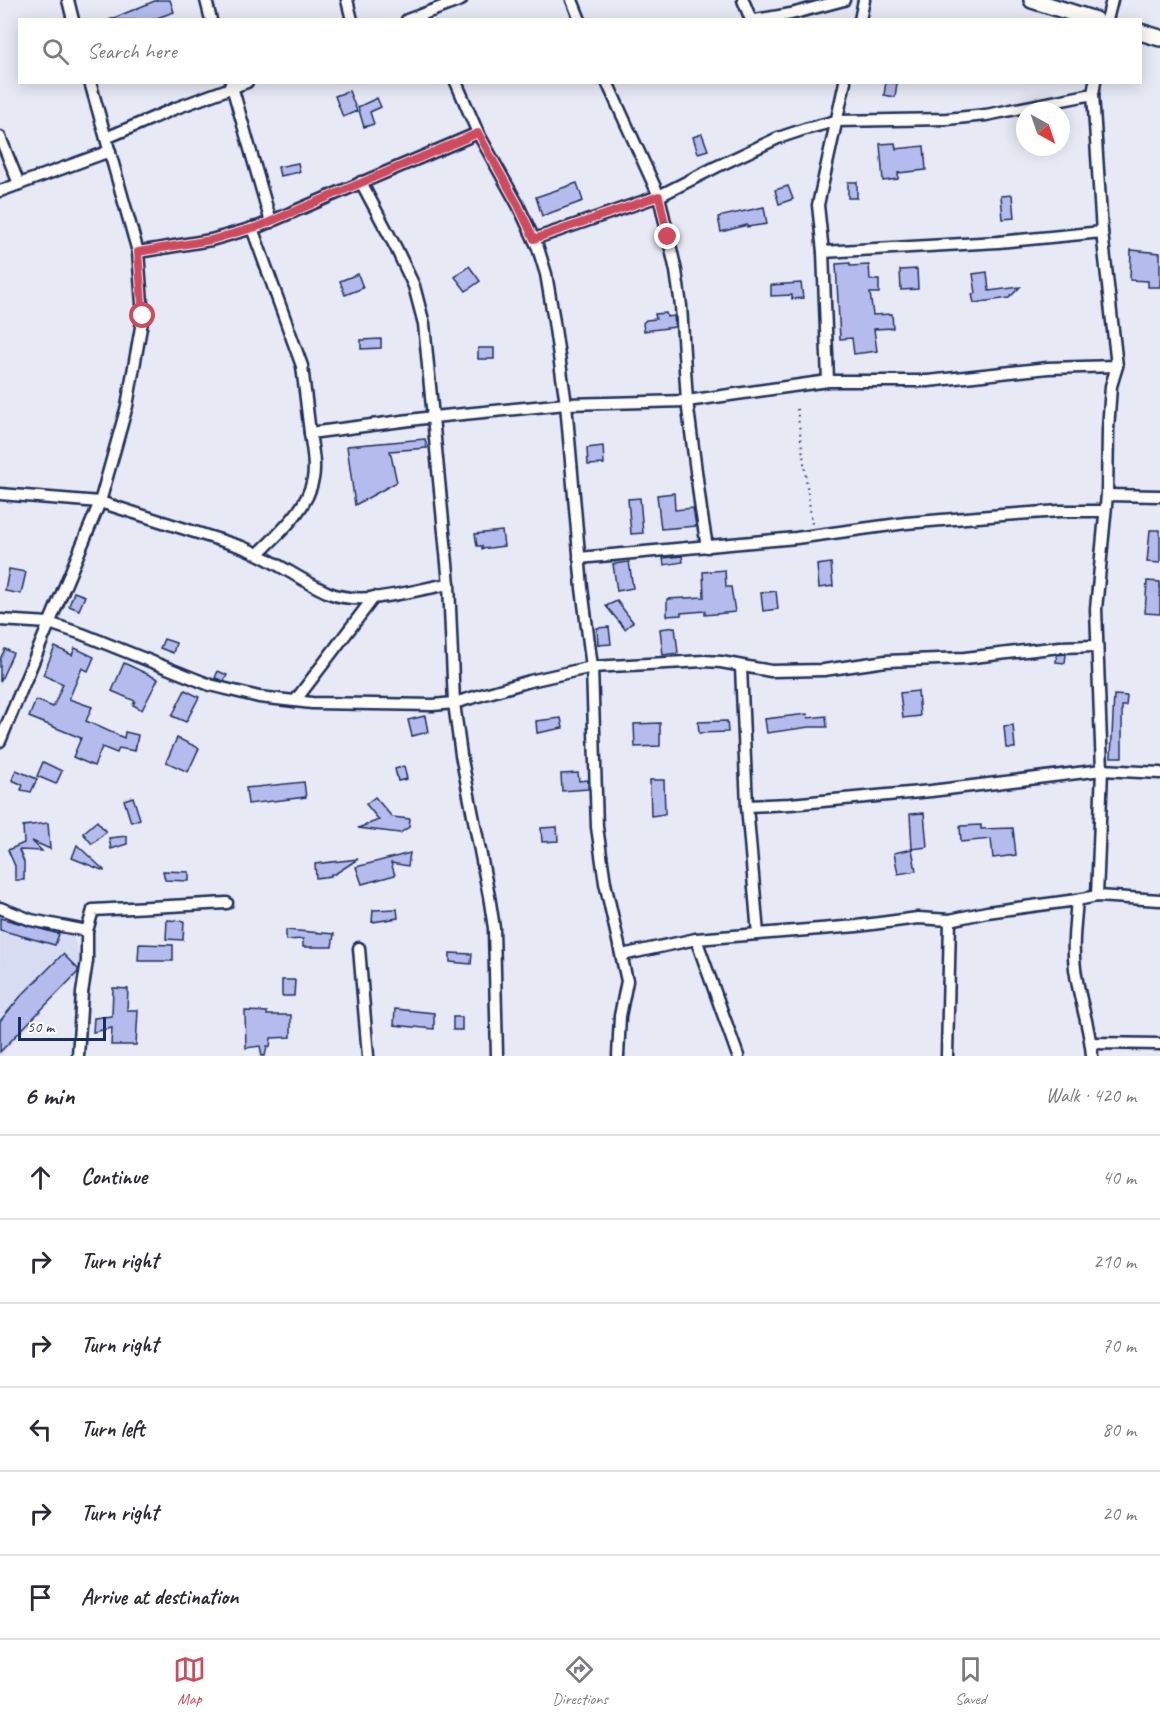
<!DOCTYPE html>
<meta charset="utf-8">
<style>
body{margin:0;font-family:Caveat,sans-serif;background:#f2f2f3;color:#2b2b33}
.compass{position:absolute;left:1016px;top:102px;width:54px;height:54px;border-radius:50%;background:#fff;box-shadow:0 3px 15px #0003;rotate:140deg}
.scale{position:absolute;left:18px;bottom:15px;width:88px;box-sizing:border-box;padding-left:6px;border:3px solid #1b2f5e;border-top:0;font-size:16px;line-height:21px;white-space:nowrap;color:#1b2f5e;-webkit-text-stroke:4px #fdfcf7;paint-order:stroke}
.stop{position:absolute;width:18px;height:18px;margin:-14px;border:4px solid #d1495b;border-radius:50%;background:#fff}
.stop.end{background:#d1495b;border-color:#fff;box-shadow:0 2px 6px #0008}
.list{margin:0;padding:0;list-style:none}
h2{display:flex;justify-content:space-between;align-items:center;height:78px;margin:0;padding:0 24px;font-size:26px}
h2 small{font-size:20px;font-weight:400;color:#7c7c81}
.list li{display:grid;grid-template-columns:39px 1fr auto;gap:18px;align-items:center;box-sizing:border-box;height:84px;padding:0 24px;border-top:2px solid #e1e1e2}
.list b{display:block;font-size:22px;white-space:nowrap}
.list em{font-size:20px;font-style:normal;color:#7c7c81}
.icon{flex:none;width:33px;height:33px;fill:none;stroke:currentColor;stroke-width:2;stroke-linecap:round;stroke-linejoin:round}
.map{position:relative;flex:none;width:1160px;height:1056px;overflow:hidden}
.search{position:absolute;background:#fff;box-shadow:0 3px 15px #0003;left:18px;right:18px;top:18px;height:66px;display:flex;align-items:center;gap:15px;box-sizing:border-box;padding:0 21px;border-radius:0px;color:#7c7c81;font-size:22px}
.sheet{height:582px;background:#fff}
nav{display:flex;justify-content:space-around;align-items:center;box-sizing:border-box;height:84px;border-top:2px solid #e1e1e2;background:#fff;font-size:16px;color:#7c7c81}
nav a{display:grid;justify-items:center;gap:3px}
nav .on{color:#d1495b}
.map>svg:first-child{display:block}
.built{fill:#d8dcf2}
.building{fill:#b5bced;stroke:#1b2f5e;stroke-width:1.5}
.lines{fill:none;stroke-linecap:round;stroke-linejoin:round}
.street-casing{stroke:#1b2f5e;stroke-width:15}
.secondary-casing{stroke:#1b2f5e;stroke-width:20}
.path{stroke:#1b2f5e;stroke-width:2;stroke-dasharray:1.5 4.5;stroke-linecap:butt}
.street{stroke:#fdfcf7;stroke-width:10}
.secondary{stroke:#fdfcf7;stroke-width:15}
.route{stroke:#d1495b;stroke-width:8}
</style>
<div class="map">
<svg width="1160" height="1056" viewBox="0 0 1160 1056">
<rect width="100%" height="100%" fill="#e7e9f4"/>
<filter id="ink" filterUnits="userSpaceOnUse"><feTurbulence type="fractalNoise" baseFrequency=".0167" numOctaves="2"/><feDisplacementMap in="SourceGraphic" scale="12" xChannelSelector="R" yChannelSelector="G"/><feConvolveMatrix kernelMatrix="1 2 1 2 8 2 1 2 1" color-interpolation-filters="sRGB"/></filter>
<g filter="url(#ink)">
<!-- built -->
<polygon class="built" points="0,914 38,926 72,932 84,971 52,1001 0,1056"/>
<!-- building -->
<g class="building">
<polygon points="157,0 170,0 174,12 151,20 109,20"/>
<polygon points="886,82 897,83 895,97 884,95"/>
<polygon points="349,91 357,111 343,117 335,96"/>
<polygon points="377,98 381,107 370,112 374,124 364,127 358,107"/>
<polygon points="702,134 708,150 698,153 693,137"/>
<polygon points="895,143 896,149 924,146 926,170 898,173 898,179 883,181 880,144"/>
<polygon points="298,163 300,172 280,176 278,167"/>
<rect x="848" y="182" width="9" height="16"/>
<polygon points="577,183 583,201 542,216 536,197"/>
<polygon points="788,186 793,199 779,204 775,190"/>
<polygon points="1012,195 1014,218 1003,219 1001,196"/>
<polygon points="764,207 767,224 747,227 747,225 721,232 718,217"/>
<polygon points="1131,250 1160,253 1160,287 1148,287 1148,281 1130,280"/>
<polygon points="850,263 850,266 869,265 870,280 879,280 879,293 870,293 873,315 892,314 893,328 874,329 877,351 854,354 852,338 840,339 836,264"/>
<polygon points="469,266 480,281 466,291 455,277"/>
<polygon points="917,269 918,289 901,290 900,270"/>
<polygon points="987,272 989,291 1020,287 1009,298 974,303 972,294 976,293 973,274"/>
<polygon points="358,274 363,288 345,295 340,281"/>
<polygon points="801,283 803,298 792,299 792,295 771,296 771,285"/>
<polygon points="666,313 667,317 674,316 675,327 644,331 643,323 646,320 656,319 655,314"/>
<polygon points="381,339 381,348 361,349 361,340"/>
<rect x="478" y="348" width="16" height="11"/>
<polygon points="425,439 427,448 390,451 397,482 355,505 347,446"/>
<polygon points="603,446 604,464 588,465 587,448"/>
<polygon points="674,493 675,510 693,508 696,526 661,529 657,495"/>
<polygon points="640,498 643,533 631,534 628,499"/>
<polygon points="1150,530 1160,530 1160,563 1147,562"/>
<polygon points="502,531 504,546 482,549 482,546 477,546 475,534"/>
<polygon points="682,556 683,562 664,565 663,558"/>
<polygon points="629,562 633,588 617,591 613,564"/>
<polygon points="831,563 833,586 819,588 817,565"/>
<polygon points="9,569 26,572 21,594 5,591"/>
<polygon points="725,570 726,587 731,587 735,612 705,615 705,611 681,613 681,615 667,616 667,599 704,597 703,572"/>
<polygon points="1147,581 1160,582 1160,614 1145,613"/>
<polygon points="776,591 778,609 763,611 761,593"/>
<polygon points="74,592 85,596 79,610 69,606"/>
<polygon points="617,601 633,622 625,629 606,606"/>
<polygon points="609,627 611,644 598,645 597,628"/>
<polygon points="675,627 678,653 663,655 660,629"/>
<polygon points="164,639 176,643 173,653 160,648"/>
<polygon points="55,647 72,655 75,648 94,657 88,671 82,668 69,699 92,707 86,721 124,738 125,732 138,735 135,751 119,748 117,753 102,747 94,766 73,757 81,738 29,717 36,700 53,707 63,684 43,675"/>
<polygon points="5,649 13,653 0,682 0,659"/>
<polygon points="1066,654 1065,663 1056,662 1057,655"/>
<polygon points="124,663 158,679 142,710 133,705 135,701 112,691"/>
<polygon points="218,671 227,675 224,681 215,678"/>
<polygon points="185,690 199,697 186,722 172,716"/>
<polygon points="918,691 920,716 903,718 900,693"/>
<polygon points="1114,695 1127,696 1126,706 1122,706 1122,757 1111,757"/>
<polygon points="807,714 808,718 826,716 827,727 809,727 767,733 765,719"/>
<polygon points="425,716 428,732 412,736 408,720"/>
<polygon points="561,718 563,728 537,733 536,721"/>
<polygon points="727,721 728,732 699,733 698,722"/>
<polygon points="660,723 660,746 635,747 634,724"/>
<polygon points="1013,725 1015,748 1006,748 1004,726"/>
<polygon points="177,738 199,748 188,772 166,762"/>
<polygon points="43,762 62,771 56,784 37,776"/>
<polygon points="404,766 407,779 398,781 395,769"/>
<polygon points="16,770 37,779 31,792 21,790 23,785 12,780"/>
<polygon points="578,773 579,781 588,780 588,789 562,791 561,774"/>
<polygon points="650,780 664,780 665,814 651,816"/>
<polygon points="304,782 306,797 248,804 246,788"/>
<polygon points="133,797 140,819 131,822 124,800"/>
<polygon points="375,797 392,817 410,819 409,827 400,833 358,828 379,820 366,804"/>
<polygon points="924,813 927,847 912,849 910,814"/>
<polygon points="97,821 106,832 92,844 83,833"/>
<polygon points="48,823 50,849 32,841 42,851 19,850 24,862 24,880 15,880 15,866 8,850 24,843 23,826"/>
<polygon points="981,825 981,829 1013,828 1016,855 993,858 991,839 961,842 960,826"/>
<polygon points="557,827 558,841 542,842 541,828"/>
<polygon points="127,836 127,844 111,849 109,838"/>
<polygon points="77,845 104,870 104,871 72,858"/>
<polygon points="912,849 916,871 898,874 894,853"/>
<polygon points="410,853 408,866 391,863 395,875 362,884 356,867"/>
<polygon points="358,859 335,874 331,874 331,876 316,878 315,864"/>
<polygon points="163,871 189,872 189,881 165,880"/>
<polygon points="397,909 398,918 372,922 373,910"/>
<polygon points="0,918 59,934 55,945 0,930"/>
<polygon points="167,920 184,921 183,940 166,939"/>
<polygon points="286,930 334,934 332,947 303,947 303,939 286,940"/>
<polygon points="139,944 173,945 173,961 138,961"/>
<polygon points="450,953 472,954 471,964 450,962"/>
<polygon points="63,954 78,969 78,972 0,1052 0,1021 21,996"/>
<polygon points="282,980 295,980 294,996 282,996"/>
<polygon points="113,988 128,989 127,1010 138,1010 136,1045 111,1045 112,1028 93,1032 94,1018 112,1016"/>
<polygon points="395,1009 434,1013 434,1029 394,1025"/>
<polygon points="245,1011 267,1012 267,1015 291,1015 291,1037 271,1038 270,1047 267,1046 265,1056 262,1056 260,1046 246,1048"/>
<rect x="453" y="1017" width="9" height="13"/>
</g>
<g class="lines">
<defs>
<g id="street">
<polyline points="68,0 73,20"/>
<polyline points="206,0 211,20"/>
<polyline points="347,0 352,20"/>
<polyline points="572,0 580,20"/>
<polyline points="743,0 751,20"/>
<polyline points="407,20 461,0"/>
<polyline points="755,20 791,14 844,0"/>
<polyline points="860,20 864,0"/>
<polyline points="1107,20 1112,0"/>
<polyline points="456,82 478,133 518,205 538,248 546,274 553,315 566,404 582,588 592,667 597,827 605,883 627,981 620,1016 618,1056"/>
<polyline points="607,82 659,196 676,271 681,306 687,401 701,510 707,547"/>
<polyline points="1095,82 1093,94 1102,232 1117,366 1111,386 1108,430 1107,495 1096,609 1102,770 1097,896"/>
<polyline points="231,83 271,222"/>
<polyline points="0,137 19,184"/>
<polyline points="106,138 176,108 247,82"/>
<polyline points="361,182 396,248 414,286 424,324 449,584 454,703 461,755 489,896 494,928 497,1056"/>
<polyline points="0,191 110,151"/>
<polyline points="252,228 302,366 310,433 433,417 566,404 687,401 828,381 928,381 1048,368 1117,366"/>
<polyline points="534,239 659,196 716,167 778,138 805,129 836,121 947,119 986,115 1093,94"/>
<polyline points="138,252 211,240 260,226 478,133"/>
<polyline points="823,252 998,242 1102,232"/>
<polyline points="828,381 823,252 818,205 845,82"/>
<path d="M0,494l100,8 142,45c31,12 57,33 87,46 34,14 84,-3 120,-9"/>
<polyline points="1107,495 1160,496"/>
<path d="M259,553c21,-21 48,-43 54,-74 3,-15 -1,-31 -3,-46"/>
<polyline points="579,558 796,538 906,523 1002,515 1060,511 1105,511"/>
<polyline points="0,620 49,623 82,634 210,685 259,697 312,703 433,705 454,703 530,681 592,667 704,661 721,662 771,671 824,670 886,661 965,658 1060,647 1096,646"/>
<polyline points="741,667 747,806 758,934"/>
<polyline points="295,701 374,597"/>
<polyline points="0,741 100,502 127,406 143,316 138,252 90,82"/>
<polyline points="747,806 790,804 931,791 1102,770 1160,773"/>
<polyline points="0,908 31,920 87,931"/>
<polyline points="696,939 738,1056"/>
<polyline points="359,948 368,1056"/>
<polyline points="622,955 696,939 857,926 918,918 950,920 987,912 1077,900"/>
<polyline points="1091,1043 1160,1044"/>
<polyline points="78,1056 82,993 87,961 87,931 93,910 227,903"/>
<polyline points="947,1056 950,920"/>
<path d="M1092,1056c-2,-29 -13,-57 -17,-87 -3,-23 0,-45 2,-69l20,-4 63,4"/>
</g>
<g id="secondary">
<polyline points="1032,0 1095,20"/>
<polyline points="1140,32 1160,38"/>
</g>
</defs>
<!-- street casing -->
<use href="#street" class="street-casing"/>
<!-- secondary casing -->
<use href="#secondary" class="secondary-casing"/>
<!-- path -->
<polyline class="path" points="797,409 812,524"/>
<!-- street -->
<use href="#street" class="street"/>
<!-- secondary -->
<use href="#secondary" class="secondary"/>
</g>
</g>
<g class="lines" filter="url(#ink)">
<!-- route -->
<polyline class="route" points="143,316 138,252 211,240 260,226 478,133 518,205 534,239 659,196 668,237"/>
</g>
</svg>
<svg class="compass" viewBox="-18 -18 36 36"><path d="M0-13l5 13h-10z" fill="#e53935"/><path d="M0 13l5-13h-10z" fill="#7c7c81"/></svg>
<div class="scale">50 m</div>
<div class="stop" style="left:143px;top:316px"></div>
<div class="stop end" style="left:668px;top:237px"></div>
<div class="search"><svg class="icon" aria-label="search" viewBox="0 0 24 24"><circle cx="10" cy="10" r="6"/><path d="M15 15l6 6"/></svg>Search here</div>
</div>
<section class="sheet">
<h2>6 min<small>Walk · 420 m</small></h2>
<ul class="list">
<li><svg class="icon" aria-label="ahead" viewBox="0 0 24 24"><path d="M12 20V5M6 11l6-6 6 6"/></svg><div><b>Continue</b></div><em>40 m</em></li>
<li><svg class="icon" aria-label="right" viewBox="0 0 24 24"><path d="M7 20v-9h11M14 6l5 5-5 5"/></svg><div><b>Turn right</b></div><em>210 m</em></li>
<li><svg class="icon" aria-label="right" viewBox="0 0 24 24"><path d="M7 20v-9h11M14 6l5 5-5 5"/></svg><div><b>Turn right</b></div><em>70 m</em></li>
<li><svg class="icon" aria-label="left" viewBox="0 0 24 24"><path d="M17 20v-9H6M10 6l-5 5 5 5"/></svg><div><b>Turn left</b></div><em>80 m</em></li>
<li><svg class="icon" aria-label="right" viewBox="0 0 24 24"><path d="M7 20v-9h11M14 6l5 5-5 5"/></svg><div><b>Turn right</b></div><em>20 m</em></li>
<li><svg class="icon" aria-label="arrive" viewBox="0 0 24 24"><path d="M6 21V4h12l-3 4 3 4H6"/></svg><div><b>Arrive at destination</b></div></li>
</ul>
</section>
<nav>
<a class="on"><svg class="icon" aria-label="map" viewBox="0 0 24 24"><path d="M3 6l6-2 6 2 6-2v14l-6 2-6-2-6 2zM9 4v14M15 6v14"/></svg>Map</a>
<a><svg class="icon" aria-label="directions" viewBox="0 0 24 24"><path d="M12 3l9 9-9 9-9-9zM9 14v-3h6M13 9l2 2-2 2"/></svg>Directions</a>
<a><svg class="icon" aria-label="saved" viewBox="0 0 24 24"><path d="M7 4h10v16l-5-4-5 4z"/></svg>Saved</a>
</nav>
